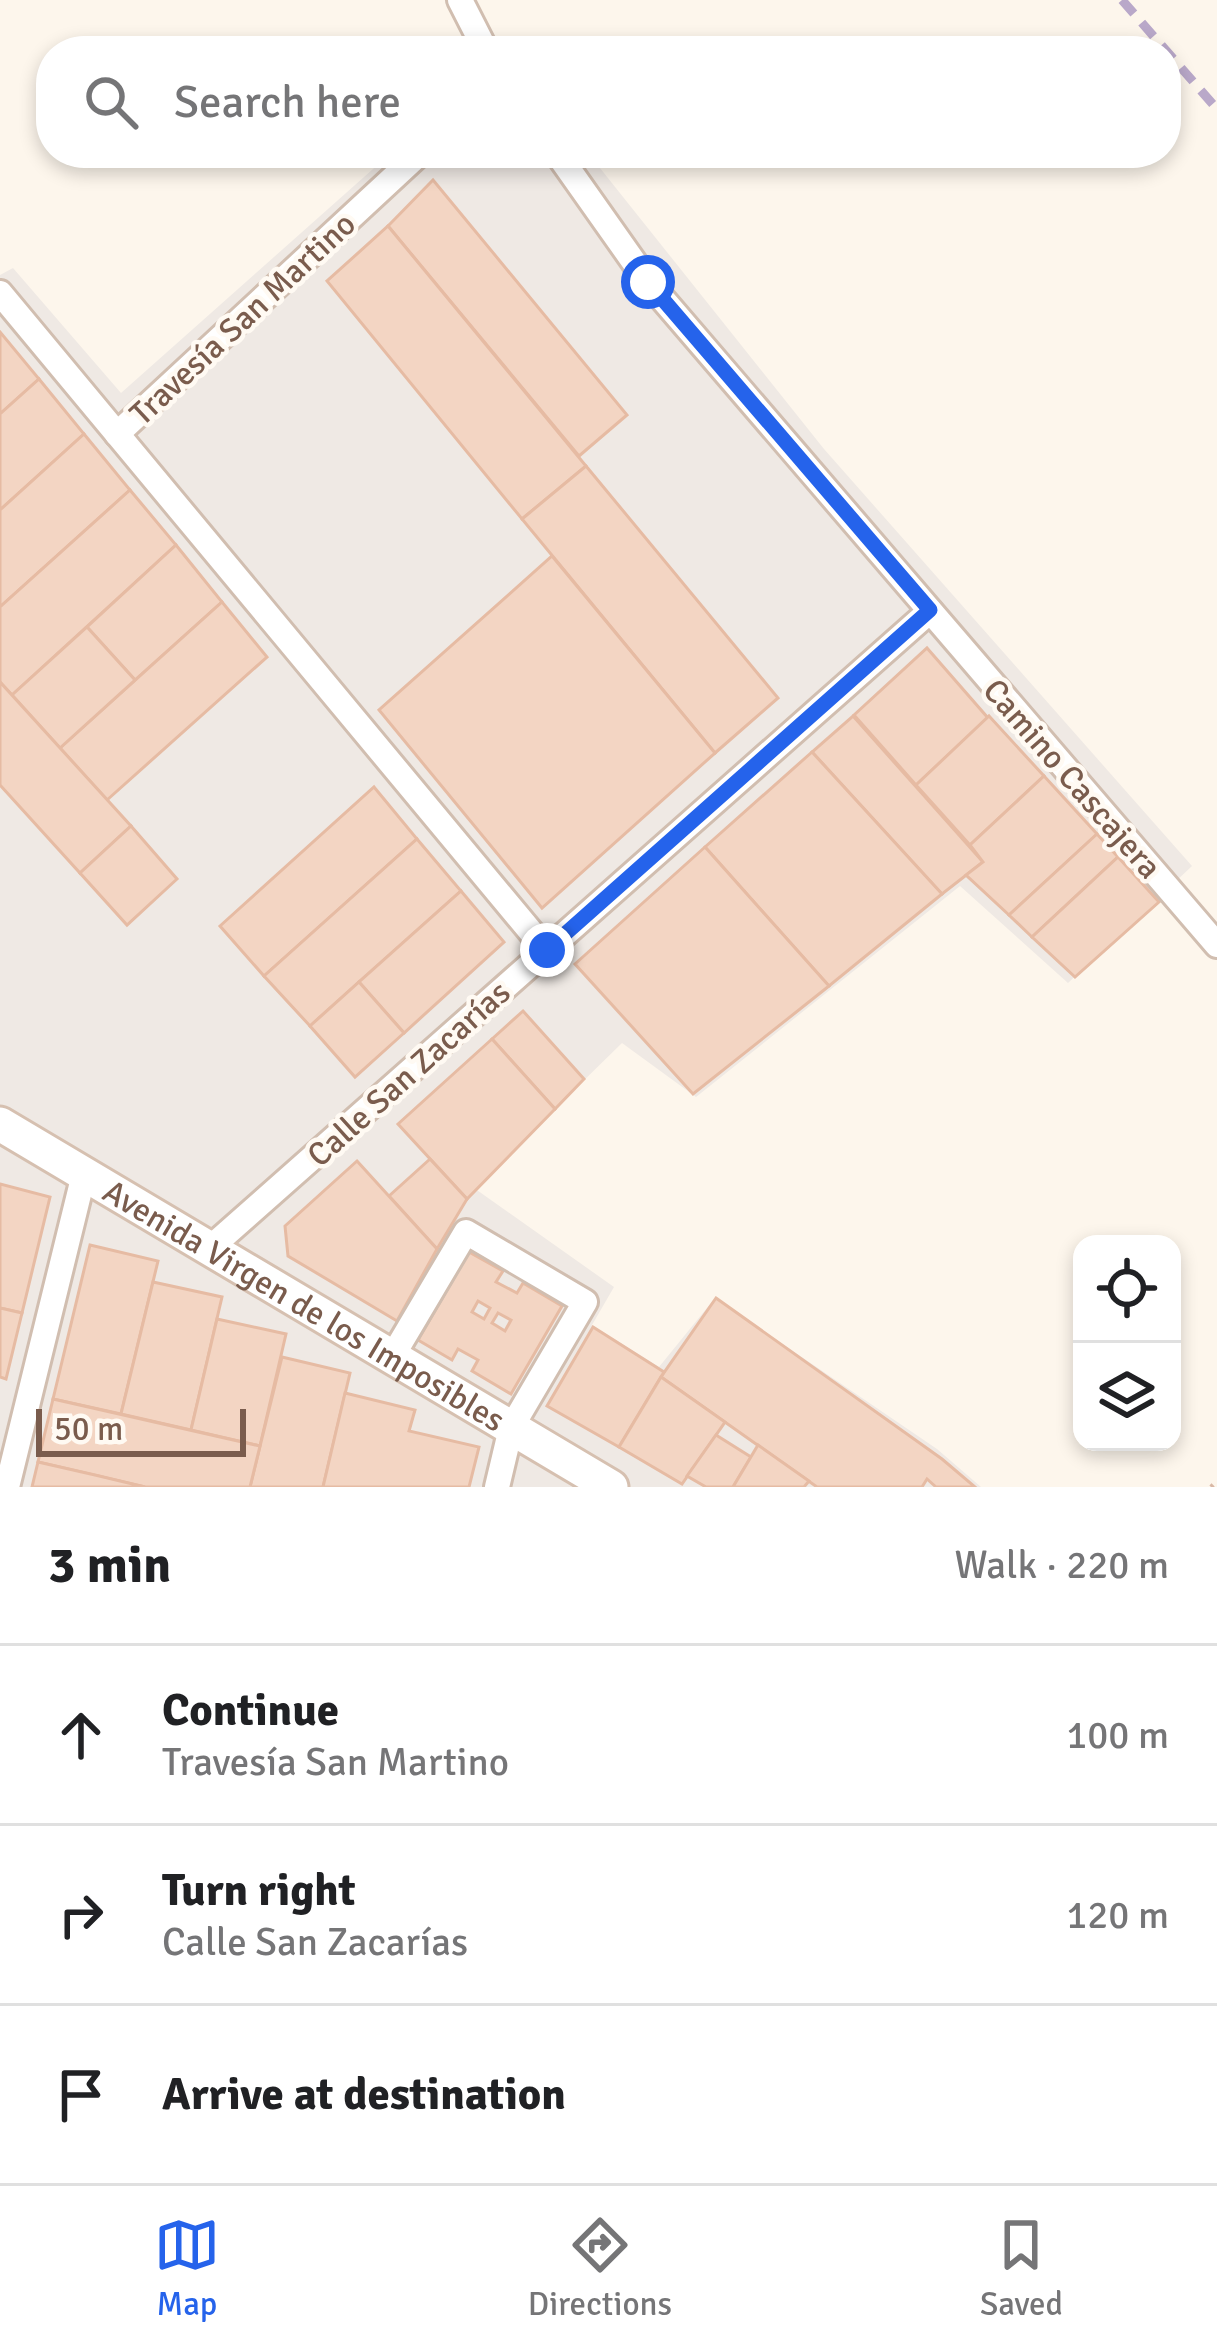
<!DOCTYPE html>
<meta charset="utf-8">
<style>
body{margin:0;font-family:Signika,sans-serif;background:#f2f2f2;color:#202124}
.controls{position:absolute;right:36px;bottom:36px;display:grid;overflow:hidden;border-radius:24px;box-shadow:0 6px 18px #0003}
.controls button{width:108px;height:108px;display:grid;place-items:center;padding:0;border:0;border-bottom:3px solid #e0e0e0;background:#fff;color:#202124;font:60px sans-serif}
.scale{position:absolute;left:36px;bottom:30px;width:210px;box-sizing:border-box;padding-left:12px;border:6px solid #7a5c4d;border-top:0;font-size:33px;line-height:42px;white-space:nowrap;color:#7a5c4d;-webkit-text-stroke:9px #fffaf3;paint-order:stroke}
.stop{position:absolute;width:36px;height:36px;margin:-27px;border:9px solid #2563eb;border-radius:50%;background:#fff}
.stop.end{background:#2563eb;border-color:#fff;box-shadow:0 3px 12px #0008}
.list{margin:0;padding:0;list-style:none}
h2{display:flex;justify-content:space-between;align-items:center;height:156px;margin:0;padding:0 48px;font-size:51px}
h2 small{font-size:39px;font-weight:400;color:#757577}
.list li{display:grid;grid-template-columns:78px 1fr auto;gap:36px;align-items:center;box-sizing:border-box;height:180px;padding:0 48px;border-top:3px solid #e0e0e0}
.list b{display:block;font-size:45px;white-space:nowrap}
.list p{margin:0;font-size:39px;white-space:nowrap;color:#757577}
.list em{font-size:39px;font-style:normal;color:#757577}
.icon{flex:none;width:66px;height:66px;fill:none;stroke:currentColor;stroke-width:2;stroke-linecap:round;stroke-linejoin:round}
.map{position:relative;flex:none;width:1217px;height:1487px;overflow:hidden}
.search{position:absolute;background:#fff;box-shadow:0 6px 18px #0003;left:36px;right:36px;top:36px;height:132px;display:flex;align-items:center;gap:30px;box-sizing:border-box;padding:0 42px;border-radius:48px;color:#757577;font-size:45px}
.sheet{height:696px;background:#fff}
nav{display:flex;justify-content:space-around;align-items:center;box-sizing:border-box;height:168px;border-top:3px solid #e0e0e0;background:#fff;font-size:33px;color:#757577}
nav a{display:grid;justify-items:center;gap:6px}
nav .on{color:#2563eb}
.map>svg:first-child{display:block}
.industrial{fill:#efe9e4}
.building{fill:#f3d5c3;stroke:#e6bba3;stroke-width:3;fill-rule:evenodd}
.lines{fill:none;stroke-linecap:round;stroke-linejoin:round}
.street-casing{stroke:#d1beb0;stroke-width:30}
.secondary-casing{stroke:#d6c0b0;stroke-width:39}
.path{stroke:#d9b8a5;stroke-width:4.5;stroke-dasharray:3 9;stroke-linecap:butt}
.street{stroke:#fff;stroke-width:24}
.secondary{stroke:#fff;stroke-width:33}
.rail{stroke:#b9a8c9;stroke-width:9;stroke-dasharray:18 12;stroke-linecap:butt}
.route{stroke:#2563eb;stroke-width:15}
.labels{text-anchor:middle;stroke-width:9;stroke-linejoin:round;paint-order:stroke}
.street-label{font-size:33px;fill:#7a5c4d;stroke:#fffaf3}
</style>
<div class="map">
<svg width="1217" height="1487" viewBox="0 0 1217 1487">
<rect width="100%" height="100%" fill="#fdf6ec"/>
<!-- industrial -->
<polygon class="industrial" points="391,153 588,153 824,449 1192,866 1068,983 960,886 696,1097 622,1043 474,1188 614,1287 592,1325 659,1367 715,1298 937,1449 981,1487 0,1487 0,275 13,268 121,393"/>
<!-- building -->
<g class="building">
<polygon points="433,180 627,415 579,456 388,226"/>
<polygon points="388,226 586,466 522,519 327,281"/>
<polygon points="0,332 39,379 0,414"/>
<polygon points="39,379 84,434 0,510 0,414"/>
<polygon points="84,434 130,490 0,607 0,510"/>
<polygon points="586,466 778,698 715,753 522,519"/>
<polygon points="130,490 176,545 12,695 0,682 0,607"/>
<polygon points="176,545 222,602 135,680 87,627"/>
<polygon points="552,556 715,753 542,908 379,710"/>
<polygon points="222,602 267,657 107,800 60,748"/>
<polygon points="87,627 135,680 60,748 12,695"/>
<polygon points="927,648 988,718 916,785 854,715"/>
<polygon points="0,682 131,826 80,873 0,785"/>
<polygon points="853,716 983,862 942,894 812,752"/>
<polygon points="989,716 1044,776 970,845 916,785"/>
<polygon points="812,752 942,894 829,986 705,847"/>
<polygon points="1044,776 1097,834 1009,915 966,875 983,862 970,845"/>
<polygon points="374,787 417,839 264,976 220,926"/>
<polygon points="131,826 177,879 127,925 80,873"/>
<polygon points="1097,834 1118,857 1032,937 1009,915"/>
<polygon points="417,839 461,891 310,1026 264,976"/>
<polygon points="705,847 829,986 693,1094 575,964"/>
<polygon points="1118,857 1159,902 1075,977 1032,937"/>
<polygon points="461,891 504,942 404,1033 359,982"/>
<polygon points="359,982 404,1033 355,1077 310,1026"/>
<polygon points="523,1011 584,1079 555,1109 492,1039"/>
<polygon points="492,1039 555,1109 467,1199 398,1124"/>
<polygon points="430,1159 467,1199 437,1249 389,1196"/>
<polygon points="357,1161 437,1249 397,1321 288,1256 285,1226"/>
<polygon points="0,1184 50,1197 22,1313 0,1308"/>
<polygon points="90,1245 158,1261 121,1414 53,1399"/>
<path d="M469,1252l34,19 -7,11 21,11 6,-10 39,23 -51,88 -39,-23 6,-11 -20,-11 -6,11 -34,-20zM478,1301l12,7 -6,11 -12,-7zM498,1313l13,7 -6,11 -13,-8z"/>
<polygon points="153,1282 222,1297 191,1430 121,1414"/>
<polygon points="716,1298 942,1459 975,1487 936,1487 927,1479 922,1487 817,1487 661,1377"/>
<polygon points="0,1308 22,1313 6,1379 0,1377"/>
<polygon points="217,1319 286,1334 260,1446 191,1430"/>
<polygon points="593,1327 664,1372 619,1447 547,1406"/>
<polygon points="282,1357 350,1373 323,1487 250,1487"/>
<polygon points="661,1377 725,1422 682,1484 619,1447"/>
<polygon points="345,1393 415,1410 409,1431 479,1447 469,1487 323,1487"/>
<polygon points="53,1399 260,1446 250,1487 145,1487 38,1462"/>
<polygon points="716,1435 751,1457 733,1487 706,1487 687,1476"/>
<polygon points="758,1445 809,1481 804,1487 733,1487"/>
<polygon points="38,1462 95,1475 145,1487 32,1487"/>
</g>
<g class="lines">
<defs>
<g id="street">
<polyline points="460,0 486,51"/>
<polyline points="557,153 648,282 1217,945"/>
<polyline points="0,293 546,950"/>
<polyline points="117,434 420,153"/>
<polyline points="209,1249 930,611"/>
<polyline points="392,1357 466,1232 585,1302 511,1428 497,1487"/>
<polyline points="7,1487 84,1174"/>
</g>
<g id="secondary">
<path id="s1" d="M0,1124l611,363"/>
</g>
</defs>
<!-- street casing -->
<use href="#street" class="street-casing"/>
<!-- secondary casing -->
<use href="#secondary" class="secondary-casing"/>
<!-- path -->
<polyline class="path" points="1211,1487 1217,1481"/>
<!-- street -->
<use href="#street" class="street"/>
<!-- secondary -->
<use href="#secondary" class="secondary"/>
<!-- rail -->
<polyline class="rail" points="1122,0 1217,109"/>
</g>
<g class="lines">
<!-- route -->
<polyline class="route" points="547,950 930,610 648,282"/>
</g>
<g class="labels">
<!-- street labels -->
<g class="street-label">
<text transform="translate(242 318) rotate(-43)" y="12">Travesía San Martino</text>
<text transform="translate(1073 778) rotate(49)" y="12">Camino Cascajera</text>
<text transform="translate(408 1073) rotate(-42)" y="12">Calle San Zacarías</text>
<text dy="12" stroke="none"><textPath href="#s1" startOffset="354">Avenida Virgen de los Imposibles</textPath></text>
</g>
</g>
</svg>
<div class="controls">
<button><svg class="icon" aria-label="locate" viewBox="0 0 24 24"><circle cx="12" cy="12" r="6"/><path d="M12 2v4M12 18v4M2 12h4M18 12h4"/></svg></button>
<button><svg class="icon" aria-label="layers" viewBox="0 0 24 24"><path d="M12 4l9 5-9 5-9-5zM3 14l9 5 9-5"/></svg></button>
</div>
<div class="scale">50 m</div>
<div class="stop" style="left:648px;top:282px"></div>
<div class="stop end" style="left:547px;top:950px"></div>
<div class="search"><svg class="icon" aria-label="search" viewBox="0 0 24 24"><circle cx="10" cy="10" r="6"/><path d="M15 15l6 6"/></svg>Search here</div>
</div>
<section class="sheet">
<h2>3 min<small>Walk · 220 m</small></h2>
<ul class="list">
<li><svg class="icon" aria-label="ahead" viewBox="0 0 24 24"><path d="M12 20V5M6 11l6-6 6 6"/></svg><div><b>Continue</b><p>Travesía San Martino</p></div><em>100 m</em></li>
<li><svg class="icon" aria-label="right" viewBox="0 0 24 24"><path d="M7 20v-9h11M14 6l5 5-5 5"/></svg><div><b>Turn right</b><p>Calle San Zacarías</p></div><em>120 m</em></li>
<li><svg class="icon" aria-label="arrive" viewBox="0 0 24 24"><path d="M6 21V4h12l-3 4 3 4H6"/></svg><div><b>Arrive at destination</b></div></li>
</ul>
</section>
<nav>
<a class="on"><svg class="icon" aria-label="map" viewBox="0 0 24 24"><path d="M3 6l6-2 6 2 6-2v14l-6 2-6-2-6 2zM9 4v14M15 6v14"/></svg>Map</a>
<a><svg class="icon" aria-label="directions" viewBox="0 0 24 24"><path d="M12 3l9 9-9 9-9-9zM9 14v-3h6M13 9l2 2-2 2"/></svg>Directions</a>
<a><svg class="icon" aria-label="saved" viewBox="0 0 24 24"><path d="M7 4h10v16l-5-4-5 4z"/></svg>Saved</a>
</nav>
